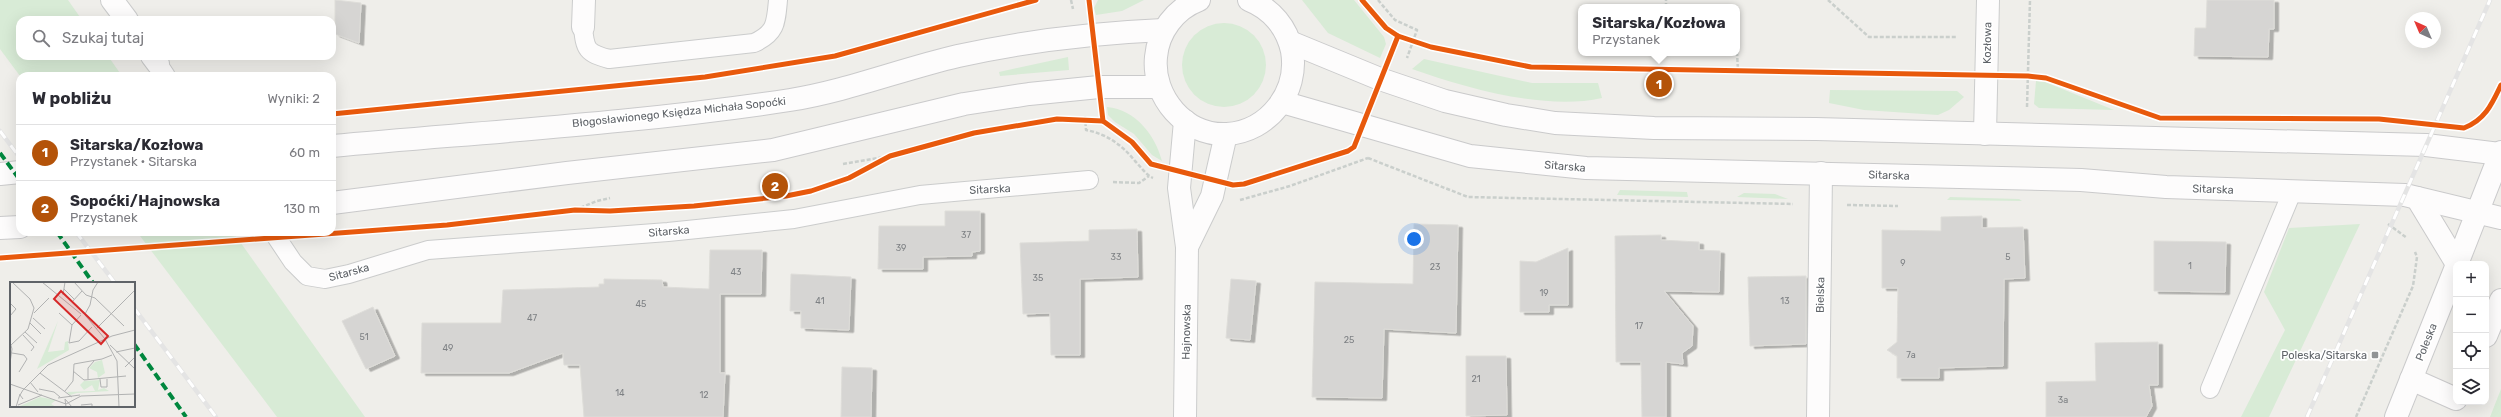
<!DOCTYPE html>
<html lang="pl">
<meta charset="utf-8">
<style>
body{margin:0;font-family:Rubik,sans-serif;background:#f7f7f7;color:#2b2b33}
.controls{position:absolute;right:12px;bottom:12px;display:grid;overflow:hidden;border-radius:8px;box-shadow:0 4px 16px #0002}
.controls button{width:36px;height:36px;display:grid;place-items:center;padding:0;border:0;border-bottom:1px solid #e1e1e2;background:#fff;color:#2b2b33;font:20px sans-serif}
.compass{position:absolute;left:2405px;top:12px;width:36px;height:36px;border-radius:50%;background:#fff;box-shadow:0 4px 16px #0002;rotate:316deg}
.you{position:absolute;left:1414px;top:239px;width:14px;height:14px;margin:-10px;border:3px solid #fff;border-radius:50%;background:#1a73e8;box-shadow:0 0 0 6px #1a73e833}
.badge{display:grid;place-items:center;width:26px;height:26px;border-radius:50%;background:#b45309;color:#fff;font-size:13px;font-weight:700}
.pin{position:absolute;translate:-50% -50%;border:2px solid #fff;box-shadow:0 1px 4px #0006}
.popup{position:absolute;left:1578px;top:4px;width:162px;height:52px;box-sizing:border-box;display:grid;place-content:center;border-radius:8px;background:#fff;filter:drop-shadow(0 1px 3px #0005);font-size:13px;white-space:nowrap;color:#7c7c81}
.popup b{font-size:15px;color:#2b2b33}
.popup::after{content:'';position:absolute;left:50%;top:100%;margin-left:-8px;border:8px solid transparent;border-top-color:#fff}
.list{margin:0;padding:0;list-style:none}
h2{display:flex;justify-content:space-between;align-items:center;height:52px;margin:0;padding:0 16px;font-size:17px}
h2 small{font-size:13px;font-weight:400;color:#7c7c81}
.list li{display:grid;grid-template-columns:26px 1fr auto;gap:12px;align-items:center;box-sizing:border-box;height:56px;padding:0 16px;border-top:1px solid #e1e1e2}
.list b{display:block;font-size:15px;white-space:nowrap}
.list p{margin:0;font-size:13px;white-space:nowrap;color:#7c7c81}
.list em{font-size:13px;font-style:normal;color:#7c7c81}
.icon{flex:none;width:22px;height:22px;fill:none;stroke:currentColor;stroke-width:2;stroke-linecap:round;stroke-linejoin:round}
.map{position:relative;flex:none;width:2501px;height:417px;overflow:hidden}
.search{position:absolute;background:#fff;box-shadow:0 4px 16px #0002;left:16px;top:16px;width:320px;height:44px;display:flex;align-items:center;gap:10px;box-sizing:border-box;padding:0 14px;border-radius:12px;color:#7c7c81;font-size:15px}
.panel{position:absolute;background:#fff;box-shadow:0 4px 16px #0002;left:16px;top:72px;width:320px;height:164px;border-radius:12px}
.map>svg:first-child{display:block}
.green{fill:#d8ebd6}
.building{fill:#d6d5d3;stroke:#deddd9;filter:url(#shadow)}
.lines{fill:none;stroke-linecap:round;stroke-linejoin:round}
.lane-casing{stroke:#cbcccc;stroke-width:20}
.street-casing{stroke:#cbcccc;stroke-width:24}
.secondary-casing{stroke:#cacacb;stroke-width:24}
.path{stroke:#cacfcc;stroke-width:2.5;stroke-dasharray:4 2;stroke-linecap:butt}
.lane{stroke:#fdfcfc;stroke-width:18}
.street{stroke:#fdfcfc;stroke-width:22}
.secondary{stroke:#fdfcfc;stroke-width:22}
.rail-casing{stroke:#e4e4e4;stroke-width:4.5}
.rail{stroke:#fff;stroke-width:3;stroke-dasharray:9;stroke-linecap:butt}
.quiet{stroke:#00873e;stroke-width:4;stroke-dasharray:8 4;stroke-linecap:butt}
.cycleway-casing{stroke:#fff;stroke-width:8}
.cycleway{stroke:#e8590c;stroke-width:5}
.poi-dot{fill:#919496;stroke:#fff;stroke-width:1.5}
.labels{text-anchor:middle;stroke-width:3.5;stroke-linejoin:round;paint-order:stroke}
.number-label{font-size:9px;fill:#7e8184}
.street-label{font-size:11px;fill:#5f6368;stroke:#fff}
.poi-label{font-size:11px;fill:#5f6368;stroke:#fff;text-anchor:end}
.inset-road{fill:none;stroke:#b1b2b2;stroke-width:1}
.view{fill:#d62828;fill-opacity:0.15;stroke:#d62828;stroke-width:2}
.inset-edge{fill:none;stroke:#5f6368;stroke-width:2}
</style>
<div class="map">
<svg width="2501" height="417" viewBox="0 0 2501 417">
<defs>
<filter id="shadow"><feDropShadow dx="4.5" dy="2.5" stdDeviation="0" flood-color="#0004"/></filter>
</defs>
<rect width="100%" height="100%" fill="#efeeea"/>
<!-- green -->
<g class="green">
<polygon points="0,0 68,0 82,20 20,20 20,56 108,56 122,76 20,76 0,49"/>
<polygon points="1098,0 1144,0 1122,11 1096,15 1094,8"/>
<polygon points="1302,0 1354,0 1384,37 1386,44 1380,58 1328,33"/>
<circle cx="1224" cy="65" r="42"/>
<polygon points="1068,57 1069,70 1000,76 999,72"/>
<path d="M1424,59l108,24h66l4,15c-57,13 -136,-10 -190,-29z"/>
<polygon points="2036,81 2045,82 2114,110 2039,108 2034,104"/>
<polygon points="1830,90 1957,91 1964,97 1949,110 1938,115 1864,110 1829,103"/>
<path d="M1107,107c29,3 48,28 55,54l-10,-6 -18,-21 -19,-12 -7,-7z"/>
<polygon points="1620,190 1687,192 1688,197 1617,195"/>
<polygon points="1744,193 1775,194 1788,199 1737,197"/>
<polygon points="1950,197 2019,199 2022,201 1947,200"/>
<polygon points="2360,224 2269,417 2241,417 2285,330 2264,292 2289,228"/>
<polygon points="137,232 233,232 365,417 277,417"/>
<polygon points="2501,389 2501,417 2490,417"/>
</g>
<!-- building -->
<g class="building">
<polygon points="335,0 361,3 359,43 335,34"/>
<polygon points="2207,0 2274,0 2274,29 2269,29 2268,57 2194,56 2195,28 2206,28"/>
<polygon points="945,211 980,211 980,251 972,252 972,256 923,257 923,269 878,269 879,226 945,226"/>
<polygon points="1982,216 1982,228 2023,227 2025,278 2004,279 2003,366 1939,368 1939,378 1897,378 1897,356 1887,350 1897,342 1898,288 1882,288 1882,230 1941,231 1941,217"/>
<polygon points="1414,224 1458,225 1456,333 1384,329 1382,398 1312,397 1315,282 1413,284"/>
<polygon points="1137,229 1138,277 1080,279 1080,355 1051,355 1050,313 1023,314 1020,243 1089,241 1089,230"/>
<polygon points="1661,235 1661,240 1699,242 1699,250 1720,251 1719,292 1664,291 1693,326 1692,346 1682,353 1683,364 1666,362 1666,417 1642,417 1641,362 1616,362 1615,236"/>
<polygon points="2154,241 2226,242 2225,292 2154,291"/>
<polygon points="1568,248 1568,305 1549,305 1549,312 1520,312 1520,261 1536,262"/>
<polygon points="710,250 762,250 761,294 720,294 720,373 725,373 723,417 584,417 580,365 564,365 563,353 509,373 421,373 422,323 501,323 503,290 599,287 599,284 604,284 604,279 662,280 663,287 709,289"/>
<polygon points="791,274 851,277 849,330 801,328 801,311 790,311"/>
<polygon points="1806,276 1806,344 1750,346 1748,277"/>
<polygon points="1231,279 1256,281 1250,340 1226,338"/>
<polygon points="373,307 395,356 366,369 342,321"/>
<polygon points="2158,342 2158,385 2149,385 2152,406 2146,417 2046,417 2046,382 2096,381 2095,343"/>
<polygon points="1466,356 1506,356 1507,415 1466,416"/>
<polygon points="842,367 872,368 871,417 841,417"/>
</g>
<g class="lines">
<defs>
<g id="lane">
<path d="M583,27c2,23 4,26 26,32l145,-16c22,-10 22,-20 24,-43"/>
<polyline points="158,64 166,76"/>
<polyline points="273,232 293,262 307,276 325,279 349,274 428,250 668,232 794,219 920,195 1089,180"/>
<polyline points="2210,389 2292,192"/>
</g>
<g id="street">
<polyline points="112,0 127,20"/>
<polyline points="583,27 584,0"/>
<polyline points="152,56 158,64"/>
<polyline points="1185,121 1179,188 1187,247 1185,417"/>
<polyline points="1985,134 1988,0"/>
<polyline points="1187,247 1212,196 1226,134"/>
<polyline points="1818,417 1821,173"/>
</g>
<g id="secondary">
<path d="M1199,0c-24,9 -41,32 -43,57 -4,40 29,79 71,77 42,-3 72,-42 65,-83 -5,-23 -20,-42 -43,-51"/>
<polyline points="1290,42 1380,79 1445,101 1506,115 1555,123 1654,128 1816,129 2426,145 2501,154"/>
<polyline points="1282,102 1470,156 1586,168 2081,180 2166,187 2405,195 2501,218"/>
<path d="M332,146c153,-14 307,-23 458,-46 57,-9 112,-31 168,-44 68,-15 136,-23 205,-26"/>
<polyline points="0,174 20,172"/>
<polyline points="2417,198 2457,264"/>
<polyline points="332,203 567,173 773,150 964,104 1029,94 1099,87 1158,87"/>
<polyline points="0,228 20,227"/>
<polyline points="2457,264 2501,152"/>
<polyline points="2486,336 2501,300"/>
<polyline points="2411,379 2456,399"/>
<polyline points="2396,417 2456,267"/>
</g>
</defs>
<!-- lane casing -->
<use href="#lane" class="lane-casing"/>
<!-- street casing -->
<use href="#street" class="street-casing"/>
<!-- secondary casing -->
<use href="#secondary" class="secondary-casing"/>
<!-- path -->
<g class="path">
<polyline points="1071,0 1073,9"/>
<polyline points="1378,0 1395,20 1417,30 1407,58"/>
<polyline points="1828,0 1869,37 1957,37"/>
<polyline points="1666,7 1666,0"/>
<polyline points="1737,52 1738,71"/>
<polyline points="2027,107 2030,0"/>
<path d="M1085,116l1,14c21,4 36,15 49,31 6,6 11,14 18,17"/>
<polyline points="1368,158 1468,197 1793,204"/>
<polyline points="843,164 890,156"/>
<polyline points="1113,182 1139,183 1149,176"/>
<polyline points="1240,200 1290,186 1368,158"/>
<polyline points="1847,205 1898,206"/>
<polyline points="575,210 597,201 610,198"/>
<polyline points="2388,224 2407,238"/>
<polyline points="2356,417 2413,286 2417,257 2415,252"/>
</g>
<!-- lane -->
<use href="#lane" class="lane"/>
<!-- street -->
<use href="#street" class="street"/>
<!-- secondary -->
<use href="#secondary" class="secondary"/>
<defs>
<g id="rail">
<polyline points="0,131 20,158"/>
<polyline points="76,232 115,283"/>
<polyline points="134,308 216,417"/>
<polyline points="2307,417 2490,0"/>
</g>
</defs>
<!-- rail casing -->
<use href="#rail" class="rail-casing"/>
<!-- rail -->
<use href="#rail" class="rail"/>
<!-- quiet -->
<g class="quiet">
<polyline points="0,153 20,180"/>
<polyline points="57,232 93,283"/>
<polyline points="134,344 186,417"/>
</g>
<defs>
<g id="cycleway">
<polyline points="1089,0 1103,121 1132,142 1151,164 1233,185 1244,184 1348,151 1354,147 1398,36 1386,28 1362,0"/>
<path d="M1398,36l33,11 100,20 497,9 18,2 114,40 219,1 85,9c21,-8 28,-24 37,-43"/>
<polyline points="332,114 705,77 835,56 1036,0"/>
<polyline points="0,258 447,225 575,210 610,211 694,206 786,196 811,191 849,178 890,156 974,133 1057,119 1103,121"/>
</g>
</defs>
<!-- cycleway casing -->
<use href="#cycleway" class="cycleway-casing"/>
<!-- cycleway -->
<use href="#cycleway" class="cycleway"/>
</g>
<!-- markers -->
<rect class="poi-dot" x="2371" y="351" width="8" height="8" rx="2"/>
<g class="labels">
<!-- number labels -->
<g class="number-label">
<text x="966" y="238">37</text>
<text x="901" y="251">39</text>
<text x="1116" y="260">33</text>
<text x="2008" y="260">5</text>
<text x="1903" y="266">9</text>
<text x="2190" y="269">1</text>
<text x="1435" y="270">23</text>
<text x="736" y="275">43</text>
<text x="1038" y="281">35</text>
<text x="1544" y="296">19</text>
<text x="820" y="304">41</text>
<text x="1785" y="304">13</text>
<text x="641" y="307">45</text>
<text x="532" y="321">47</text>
<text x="1639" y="329">17</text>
<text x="364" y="340">51</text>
<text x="1349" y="343">25</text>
<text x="448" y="351">49</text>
<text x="1911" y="358">7a</text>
<text x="1476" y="382">21</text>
<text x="620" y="396">14</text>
<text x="704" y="398">12</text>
<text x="2063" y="403">3a</text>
</g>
<!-- street labels -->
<g class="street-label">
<text transform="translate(1987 43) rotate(-89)" y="4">Kozłowa</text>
<text transform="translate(679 112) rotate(-6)" y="4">Błogosławionego Księdza Michała Sopoćki</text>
<text transform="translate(1565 166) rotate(5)" y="4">Sitarska</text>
<text transform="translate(1889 175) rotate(2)" y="4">Sitarska</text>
<text transform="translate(990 189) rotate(-3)" y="4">Sitarska</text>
<text transform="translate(2213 189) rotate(2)" y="4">Sitarska</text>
<text transform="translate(669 231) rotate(-5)" y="4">Sitarska</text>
<text transform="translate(349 272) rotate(-15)" y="4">Sitarska</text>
<text transform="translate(1820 295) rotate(-89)" y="4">Bielska</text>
<text transform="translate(1186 332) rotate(-89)" y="4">Hajnowska</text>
<text transform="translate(2426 342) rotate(-68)" y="4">Poleska</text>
</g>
<!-- poi labels -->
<g class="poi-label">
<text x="2367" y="359">Poleska/Sitarska</text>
</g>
</g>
<!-- overview -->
<g transform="translate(10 282)">
<rect width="125" height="125" fill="#efeeea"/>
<path d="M48,39l-10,31 16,-2 1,-8 3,-1 1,9 -32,19zM92,78l3,13 -7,5 -1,-6 -8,-4 6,-6zM90,98l-2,10 6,-2 5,3 -32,2 -7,2 -3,-3 28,-1 -3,-6 -8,5 -4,-5 4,-4zM30,115l16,3 -5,4 5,3h-38z" fill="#d8ebd6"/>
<path class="inset-road" d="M32,0l39,32M64,0l12,13 9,3 29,28M54,7l10,10M53,13l2,-13M62,20l10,-11M0,21l6,6 -6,7M24,31l15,-15M49,31l13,12M75,32l5,-9 3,-15 5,-8M71,33l-9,10 -3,18 10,-2 13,-14M75,33l20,24 12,22 2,46M23,36l12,11M20,41l11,11M86,47l39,-39M15,50l12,11M13,53l11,12 -3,4M0,60l2,7 -2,14M1,63l17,-16 6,-21 -4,-9 -18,-17M100,63l25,24M106,70l19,-4M2,71l12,2 3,4 -8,13M115,85l10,-10M63,89l11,9 42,-4M30,91l32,24M78,97v-11l6,-7M90,97l1,8h6v-8M20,100l8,10M0,102l56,20 15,-8 54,-2M29,107l15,3 6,5M55,109l8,-10 1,-17 28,-5 10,-4M48,116l22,-3M13,117l-3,-4 3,-5 25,-25 64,-29 23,-6M8,123l24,-10M71,123l11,-1v3M6,125l4,-13M56,125l-1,-8 7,8M101,125h21"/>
<path class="view" d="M51,9l47,45 -7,8 -47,-45z"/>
<rect width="125" height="125" class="inset-edge"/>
</g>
</svg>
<div class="controls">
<button>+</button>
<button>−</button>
<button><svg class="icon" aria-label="locate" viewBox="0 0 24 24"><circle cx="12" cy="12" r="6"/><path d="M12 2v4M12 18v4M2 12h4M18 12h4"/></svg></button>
<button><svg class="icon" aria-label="layers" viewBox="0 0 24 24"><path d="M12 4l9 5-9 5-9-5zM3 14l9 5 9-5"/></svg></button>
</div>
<svg class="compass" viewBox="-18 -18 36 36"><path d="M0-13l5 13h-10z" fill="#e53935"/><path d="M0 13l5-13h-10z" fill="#7c7c81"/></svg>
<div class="you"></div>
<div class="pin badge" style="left:1659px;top:84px">1</div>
<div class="popup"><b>Sitarska/Kozłowa</b>Przystanek</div>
<div class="pin badge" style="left:775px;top:186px">2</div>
<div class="search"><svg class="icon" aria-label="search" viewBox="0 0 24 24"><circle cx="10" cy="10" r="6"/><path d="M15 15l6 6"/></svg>Szukaj tutaj</div>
<section class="panel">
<h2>W pobliżu<small>Wyniki: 2</small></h2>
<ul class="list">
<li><span class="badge">1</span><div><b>Sitarska/Kozłowa</b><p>Przystanek · Sitarska</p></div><em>60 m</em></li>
<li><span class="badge">2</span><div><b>Sopoćki/Hajnowska</b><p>Przystanek</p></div><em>130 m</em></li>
</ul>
</section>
</div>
